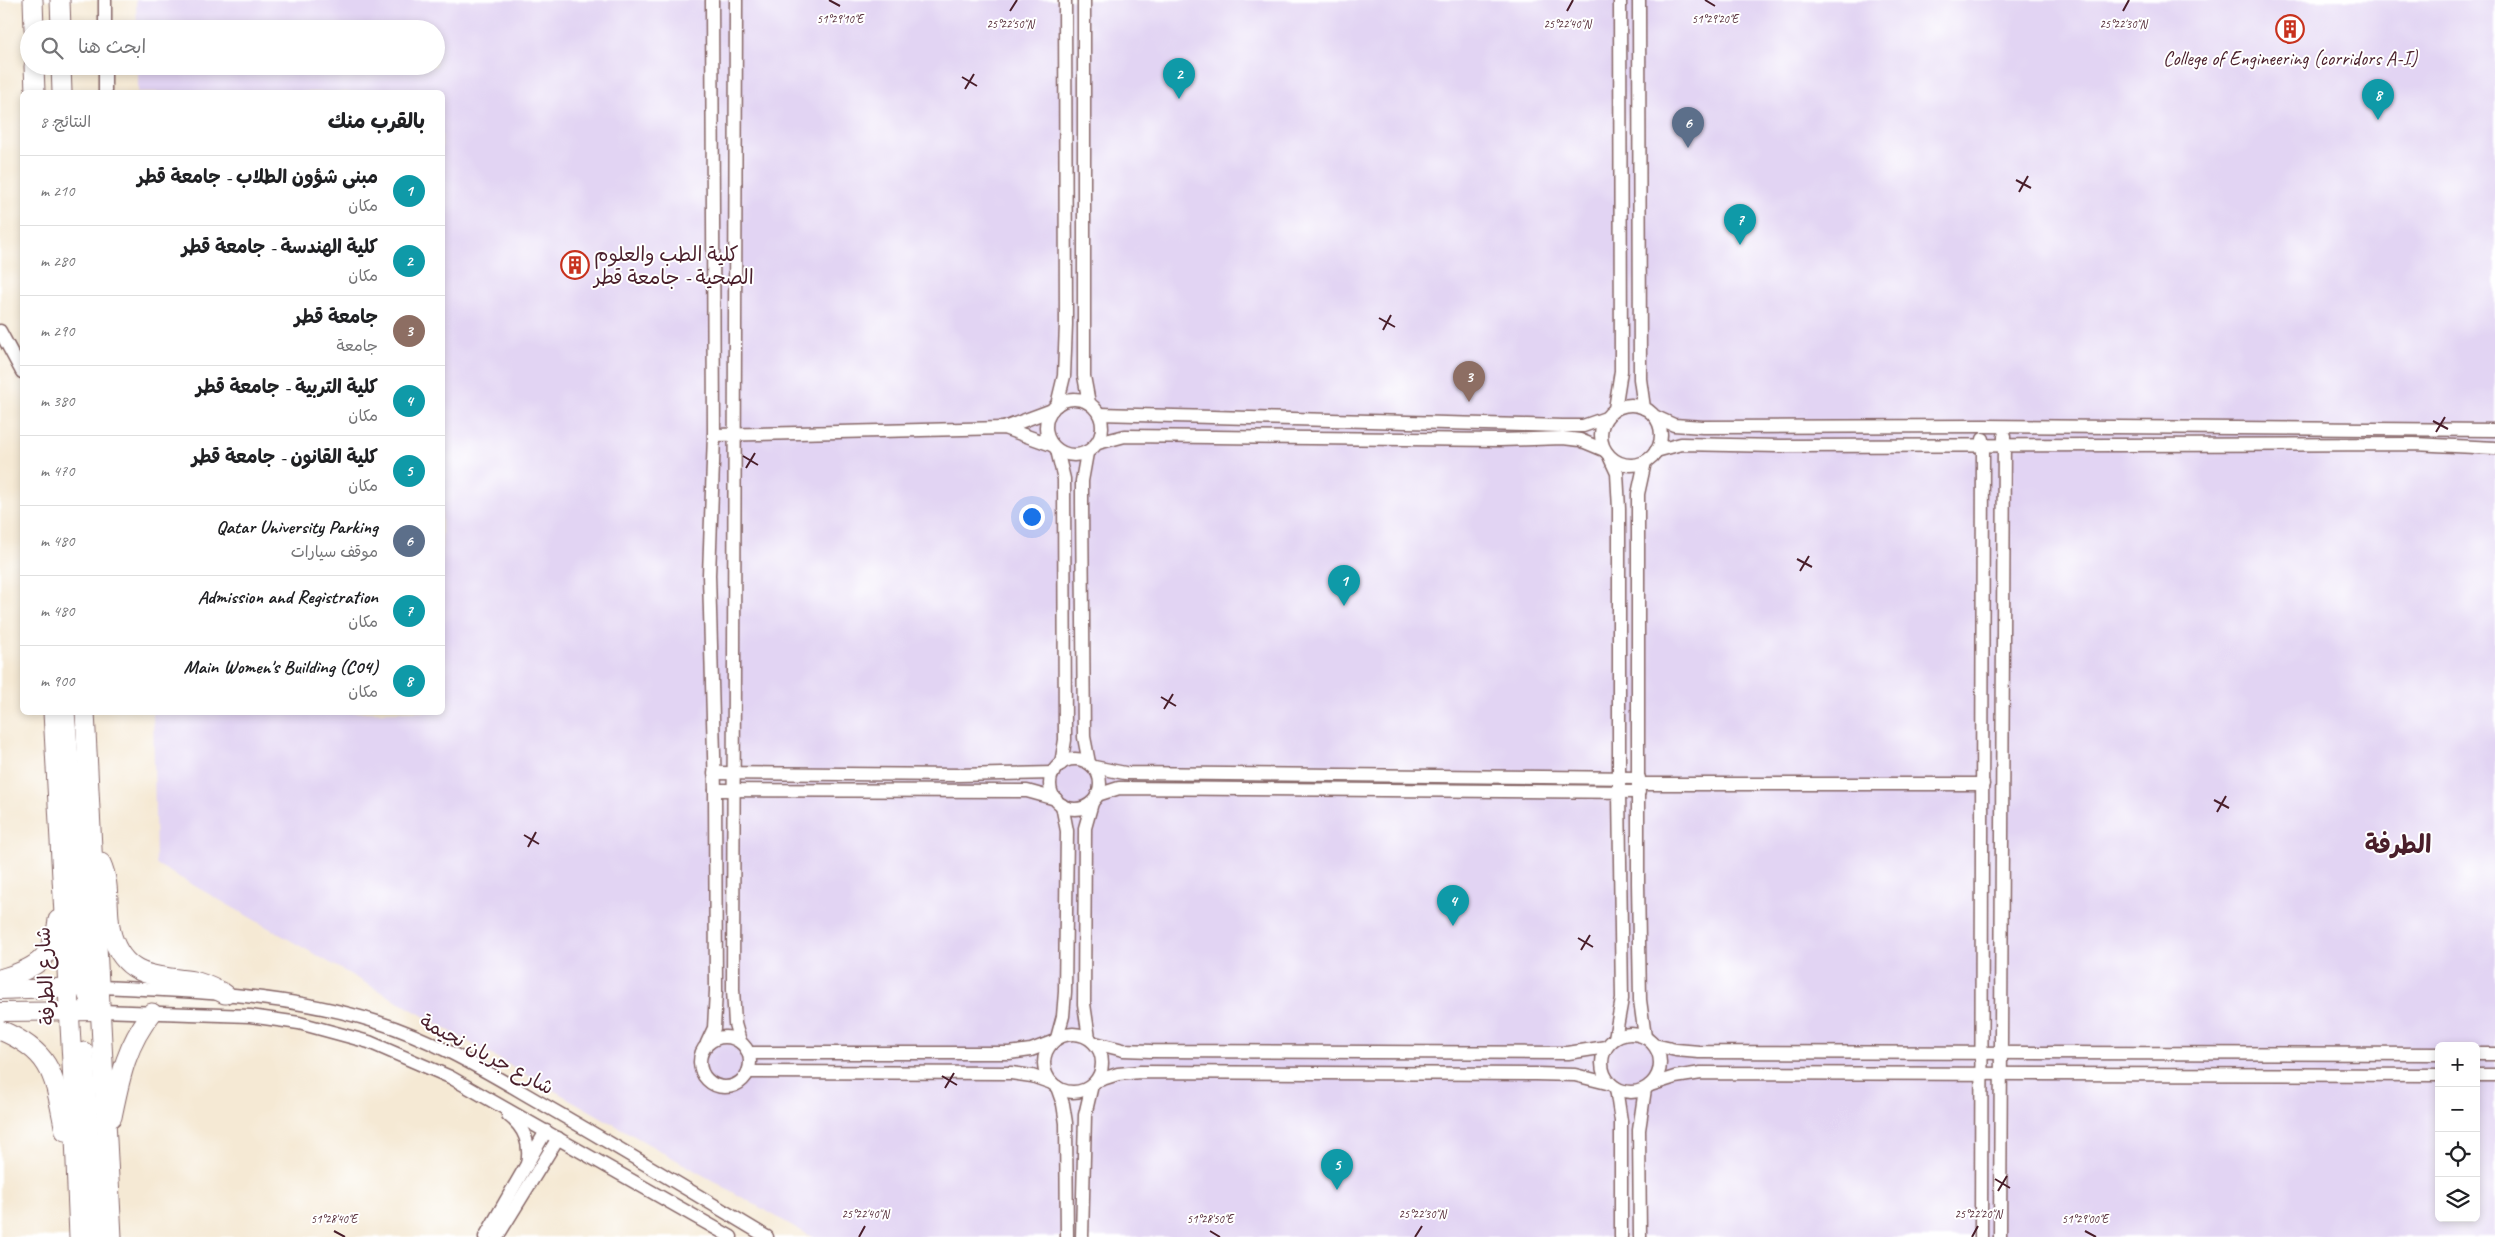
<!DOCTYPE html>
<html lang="ar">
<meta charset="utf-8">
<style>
body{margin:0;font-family:Caveat,"Playpen Sans Arabic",sans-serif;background:#f6f6f6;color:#202124;direction:rtl}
.controls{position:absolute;right:15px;bottom:15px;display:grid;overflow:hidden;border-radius:8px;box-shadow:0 2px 8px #0003}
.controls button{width:45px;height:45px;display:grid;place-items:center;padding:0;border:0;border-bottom:1px solid #e0e0e0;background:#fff;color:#202124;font:25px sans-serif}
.you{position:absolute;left:1031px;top:516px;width:18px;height:18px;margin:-12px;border:4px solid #fff;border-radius:50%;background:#1a73e8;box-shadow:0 0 0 8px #1a73e833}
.badge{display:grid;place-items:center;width:32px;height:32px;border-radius:50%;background:#c8321e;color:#fff;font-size:16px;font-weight:700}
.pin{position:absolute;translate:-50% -41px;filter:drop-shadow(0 1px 2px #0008)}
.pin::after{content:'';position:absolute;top:26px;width:18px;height:15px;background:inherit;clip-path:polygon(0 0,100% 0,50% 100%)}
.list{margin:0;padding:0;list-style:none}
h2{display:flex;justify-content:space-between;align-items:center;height:65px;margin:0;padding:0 20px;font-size:21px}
h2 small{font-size:16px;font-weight:400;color:#757577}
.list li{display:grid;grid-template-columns:32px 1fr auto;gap:15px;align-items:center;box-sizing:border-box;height:70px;padding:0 20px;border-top:1px solid #e0e0e0}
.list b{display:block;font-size:19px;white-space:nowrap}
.list p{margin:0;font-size:16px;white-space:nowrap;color:#757577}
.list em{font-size:16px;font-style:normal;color:#757577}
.icon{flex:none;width:28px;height:28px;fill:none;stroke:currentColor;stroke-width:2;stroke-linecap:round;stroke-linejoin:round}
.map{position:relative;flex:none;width:2495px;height:1237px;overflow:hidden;direction:ltr}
.search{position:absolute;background:#fff;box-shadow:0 2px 8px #0003;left:20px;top:20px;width:425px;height:55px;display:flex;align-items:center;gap:12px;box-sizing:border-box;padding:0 18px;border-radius:28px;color:#757577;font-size:19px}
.panel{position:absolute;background:#fff;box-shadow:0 2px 8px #0003;left:20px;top:90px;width:425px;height:625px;border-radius:8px;direction:rtl}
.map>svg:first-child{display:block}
.built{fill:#e2d4f3;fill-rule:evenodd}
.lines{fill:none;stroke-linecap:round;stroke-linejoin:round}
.street-casing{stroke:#866666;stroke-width:15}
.secondary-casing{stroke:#866666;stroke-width:20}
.primary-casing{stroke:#866666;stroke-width:21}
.street{stroke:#fff;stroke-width:12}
.secondary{stroke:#fff;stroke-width:18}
.primary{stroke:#fff;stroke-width:19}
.ticks{fill:none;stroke:#4a1f2b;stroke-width:2}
.labels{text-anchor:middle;stroke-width:4;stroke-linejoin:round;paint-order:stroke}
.poi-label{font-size:20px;fill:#4a1f2b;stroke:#fff}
.street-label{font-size:20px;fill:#4a1f2b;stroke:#fff}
.district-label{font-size:25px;font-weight:bold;fill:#4a1f2b;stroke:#fff}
.ticks-label{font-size:12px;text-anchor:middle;fill:#4a1f2b;stroke:#fff;stroke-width:4;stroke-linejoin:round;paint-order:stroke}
</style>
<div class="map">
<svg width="2495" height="1237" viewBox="0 0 2495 1237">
<rect width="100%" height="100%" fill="#fff"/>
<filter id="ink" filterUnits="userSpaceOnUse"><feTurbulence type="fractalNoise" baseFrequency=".02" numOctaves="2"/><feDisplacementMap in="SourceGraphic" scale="10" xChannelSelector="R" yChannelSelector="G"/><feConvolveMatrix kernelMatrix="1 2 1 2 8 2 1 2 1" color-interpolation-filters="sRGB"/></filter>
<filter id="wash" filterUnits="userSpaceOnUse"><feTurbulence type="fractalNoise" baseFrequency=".0096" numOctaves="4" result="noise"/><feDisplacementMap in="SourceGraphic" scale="20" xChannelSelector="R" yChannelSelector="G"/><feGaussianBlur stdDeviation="1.12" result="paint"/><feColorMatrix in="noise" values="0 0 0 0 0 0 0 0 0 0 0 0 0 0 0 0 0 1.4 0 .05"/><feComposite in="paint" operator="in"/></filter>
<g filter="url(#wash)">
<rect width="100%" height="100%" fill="#f5e9d4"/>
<!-- built -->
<path class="built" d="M136,0h2359v1237h-1683l-656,-373 -3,-151 289,-1v-620h-304v-26h298v-37h-299zM2439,1046h37v172h-37z"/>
</g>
<g filter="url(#ink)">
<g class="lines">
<defs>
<g id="street">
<polyline points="105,0 105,29"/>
<polyline points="736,0 733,989 735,1024 740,1041"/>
<polyline points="1084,0 1084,376 1089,403"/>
<polyline points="1639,0 1640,379 1644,408"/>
<polyline points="105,66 105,92"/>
<polyline points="0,331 22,372"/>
<circle cx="1074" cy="427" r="28"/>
<circle cx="1631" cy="435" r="30"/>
<polyline points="1057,405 1064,376 1066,324 1065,0"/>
<polyline points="1615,409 1621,371 1620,0"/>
<polyline points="1099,414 1562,426 1583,426 1606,418"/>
<polyline points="1654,416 1674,425 1703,427 1983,426 2495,430"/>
<polyline points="1004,428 1052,410"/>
<polyline points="714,435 1004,428 1052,445"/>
<polyline points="1098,443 1125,436 1500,440 1563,438 1580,440 1604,450"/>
<polyline points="1057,450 1064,479 1065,740 1061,764"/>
<polyline points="1656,451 1681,444 1779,446 2414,444 2495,448"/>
<polyline points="1087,453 1082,481 1082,503 1084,737 1089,763"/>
<polyline points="1610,458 1617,473 1619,509 1619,792 1622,999 1615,1038"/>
<circle cx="1075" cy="784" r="25"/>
<polyline points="1094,767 1125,773 1639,778"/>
<polyline points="714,773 958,775 1053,773"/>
<polyline points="1639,784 1983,784"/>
<polyline points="715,790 1027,791 1056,799"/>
<polyline points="1097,795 1119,788 1639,792"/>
<path d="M100,987c92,4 188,7 277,35 58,18 110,50 162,80 77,44 153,90 228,135"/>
<polyline points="101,1011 250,1016 299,1023 369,1042 450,1077 731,1237"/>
<circle cx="1073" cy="1063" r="29"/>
<circle cx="1631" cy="1063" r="29"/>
<circle cx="725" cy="1062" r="25"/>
<polyline points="1645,1037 1640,1000 1638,883 1638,494 1645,462"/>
<polyline points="1057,1038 1063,1016 1065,992 1067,831 1062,805"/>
<polyline points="1089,1038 1084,1004 1085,828 1092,803"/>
<polyline points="707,1043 714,1028 716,991 715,790 709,575 714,435 712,0"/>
<polyline points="1095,1043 1123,1050 1151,1051 1568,1053 1606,1047"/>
<polyline points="1654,1045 1676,1050 1699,1052 2439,1054"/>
<polyline points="749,1053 1009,1053 1031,1050 1052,1042"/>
<polyline points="2476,1054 2495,1054"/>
<polyline points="748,1072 1011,1073 1032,1076 1052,1083"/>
<polyline points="2476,1075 2495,1075"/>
<polyline points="1096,1081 1118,1074 1140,1072 1535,1074 1575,1075 1611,1084"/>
<polyline points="1650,1085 1675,1077 1701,1073 2439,1075"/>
<polyline points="1057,1087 1063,1104 1066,1123 1067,1237"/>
<polyline points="1616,1088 1621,1121 1621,1237"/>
<path d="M508,1115c17,13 23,29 19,50"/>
<polyline points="485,1237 546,1131"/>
<polyline points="497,1237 558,1138"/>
<polyline points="1082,1237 1085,1115 1092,1085"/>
<polyline points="1640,1237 1639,1130 1645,1089"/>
<polyline points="1981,1237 1983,439"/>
<polyline points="2000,1237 2004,436"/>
</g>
<g id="secondary">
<polyline points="0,990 82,987"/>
<polyline points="0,1012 101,1011"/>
</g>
<g id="primary">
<polyline points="33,0 34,29"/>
<polyline points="60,0 61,29"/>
<polyline points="34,66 35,92"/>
<polyline points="61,66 62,92"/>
<polyline points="53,712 72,1062 79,1237"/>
<polyline points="65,712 78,866 85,987 90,1001 101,1011"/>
<polyline points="85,712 112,1237"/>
<path d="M101,863c11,24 4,49 11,73 14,43 44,39 81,45 11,2 22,8 32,13"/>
<path d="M0,979c35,-10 53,-20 58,-59"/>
<path d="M0,1030c55,23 54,48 65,101"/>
<polyline points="84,1052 94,1237"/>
<path d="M112,1117c8,-39 14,-72 40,-104"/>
</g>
</defs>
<!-- street casing -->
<use href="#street" class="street-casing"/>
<!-- secondary casing -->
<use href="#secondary" class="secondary-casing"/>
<!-- primary casing -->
<use href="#primary" class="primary-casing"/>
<!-- street -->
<use href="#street" class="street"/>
<!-- secondary -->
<use href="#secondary" class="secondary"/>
<!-- primary -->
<use href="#primary" class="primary"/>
</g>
</g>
<!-- ticks -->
<path class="ticks" d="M829,0l11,6M1705,0l10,6M1010,11l7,-11M1567,11l6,-11M2123,11l6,-11M962,77l15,9M965,89l9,-15M2016,180l15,8M2019,192l9,-16M1379,318l16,9M1383,330l8,-15M2433,421l15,8M2436,432l9,-15M743,456l15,9M746,468l9,-15M1797,559l15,8M1800,571l9,-15M1161,697l15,9M1164,709l9,-15M2214,800l15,8M2217,812l9,-16M524,835l15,9M528,847l8,-15M1578,938l15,9M1581,950l9,-15M942,1076l15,9M945,1088l9,-15M1995,1179l15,9M1998,1191l9,-15M334,1231l11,6M1210,1231l10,6M2085,1231l11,6M859,1237l6,-11M1415,1237l7,-11M1972,1237l6,-11"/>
<!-- icons -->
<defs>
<symbol id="building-ring" viewBox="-11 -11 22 22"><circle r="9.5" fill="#fff" stroke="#c8321e" stroke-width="1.5"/><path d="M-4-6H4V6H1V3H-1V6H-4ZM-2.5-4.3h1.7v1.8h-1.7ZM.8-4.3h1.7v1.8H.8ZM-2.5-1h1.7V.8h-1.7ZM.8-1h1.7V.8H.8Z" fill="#c8321e"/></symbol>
</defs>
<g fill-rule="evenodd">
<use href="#building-ring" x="2274" y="13" width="32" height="32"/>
<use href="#building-ring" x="559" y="249" width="32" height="32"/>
</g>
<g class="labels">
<!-- poi labels -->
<g class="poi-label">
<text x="2290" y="65">College of Engineering (corridors A-I)</text>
<text x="594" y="261" text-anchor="start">كلية الطب والعلوم<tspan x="594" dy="23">الصحية - جامعة قطر</tspan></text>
</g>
<!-- street labels -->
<g class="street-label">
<text transform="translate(45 976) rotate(-93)" y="7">شارع الطرفة</text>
<text transform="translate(487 1054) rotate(28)" y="7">شارع جريان نجيمة</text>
</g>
<!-- district labels -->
<g class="district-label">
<text x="2398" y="853">الطرفة</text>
</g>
</g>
<g class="ticks-label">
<text x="840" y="23">51°29'10"E</text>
<text x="1715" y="23">51°29'20"E</text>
<text x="1010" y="28">25°22'50"N</text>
<text x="1567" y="28">25°22'40"N</text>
<text x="2123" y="28">25°22'30"N</text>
<text x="865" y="1218">25°22'40"N</text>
<text x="1422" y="1218">25°22'30"N</text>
<text x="1978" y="1218">25°22'20"N</text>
<text x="334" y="1223">51°28'40"E</text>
<text x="1210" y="1223">51°28'50"E</text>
<text x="2085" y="1223">51°29'00"E</text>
</g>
</svg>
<div class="controls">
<button>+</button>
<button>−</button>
<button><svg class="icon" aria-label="locate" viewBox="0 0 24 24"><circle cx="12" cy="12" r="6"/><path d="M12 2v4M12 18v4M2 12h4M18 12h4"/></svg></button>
<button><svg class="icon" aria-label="layers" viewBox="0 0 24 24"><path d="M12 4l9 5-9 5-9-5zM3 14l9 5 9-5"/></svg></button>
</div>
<div class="you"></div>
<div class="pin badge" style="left:1344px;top:606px;background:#0f9aa8">1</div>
<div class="pin badge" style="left:1179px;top:99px;background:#0f9aa8">2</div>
<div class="pin badge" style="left:1469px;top:402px;background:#8d6e63">3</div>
<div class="pin badge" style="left:1453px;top:926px;background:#0f9aa8">4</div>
<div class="pin badge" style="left:1337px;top:1190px;background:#0f9aa8">5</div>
<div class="pin badge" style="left:1688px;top:148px;background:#5c6f8a">6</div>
<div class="pin badge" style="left:1740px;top:245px;background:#0f9aa8">7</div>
<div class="pin badge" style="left:2378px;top:120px;background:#0f9aa8">8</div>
<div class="search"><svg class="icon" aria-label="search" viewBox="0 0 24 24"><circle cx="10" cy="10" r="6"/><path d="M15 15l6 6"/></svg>ابحث هنا</div>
<section class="panel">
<h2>بالقرب منك<small>النتائج: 8</small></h2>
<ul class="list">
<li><span class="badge" style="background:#0f9aa8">1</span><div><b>مبنى شؤون الطلاب - جامعة قطر</b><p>مكان</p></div><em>210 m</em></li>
<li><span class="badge" style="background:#0f9aa8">2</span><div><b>كلية الهندسة - جامعة قطر</b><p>مكان</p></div><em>280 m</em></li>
<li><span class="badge" style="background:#8d6e63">3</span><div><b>جامعة قطر</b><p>جامعة</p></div><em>290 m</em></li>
<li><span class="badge" style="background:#0f9aa8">4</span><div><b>كلية التربية - جامعة قطر</b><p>مكان</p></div><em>380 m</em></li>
<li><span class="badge" style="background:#0f9aa8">5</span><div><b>كلية القانون - جامعة قطر</b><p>مكان</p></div><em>470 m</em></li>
<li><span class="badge" style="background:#5c6f8a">6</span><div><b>Qatar University Parking</b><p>موقف سيارات</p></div><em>480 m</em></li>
<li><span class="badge" style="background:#0f9aa8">7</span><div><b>Admission and Registration</b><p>مكان</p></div><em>480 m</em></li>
<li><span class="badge" style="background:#0f9aa8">8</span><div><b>Main Women's Building (C04)</b><p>مكان</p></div><em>900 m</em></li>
</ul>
</section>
</div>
